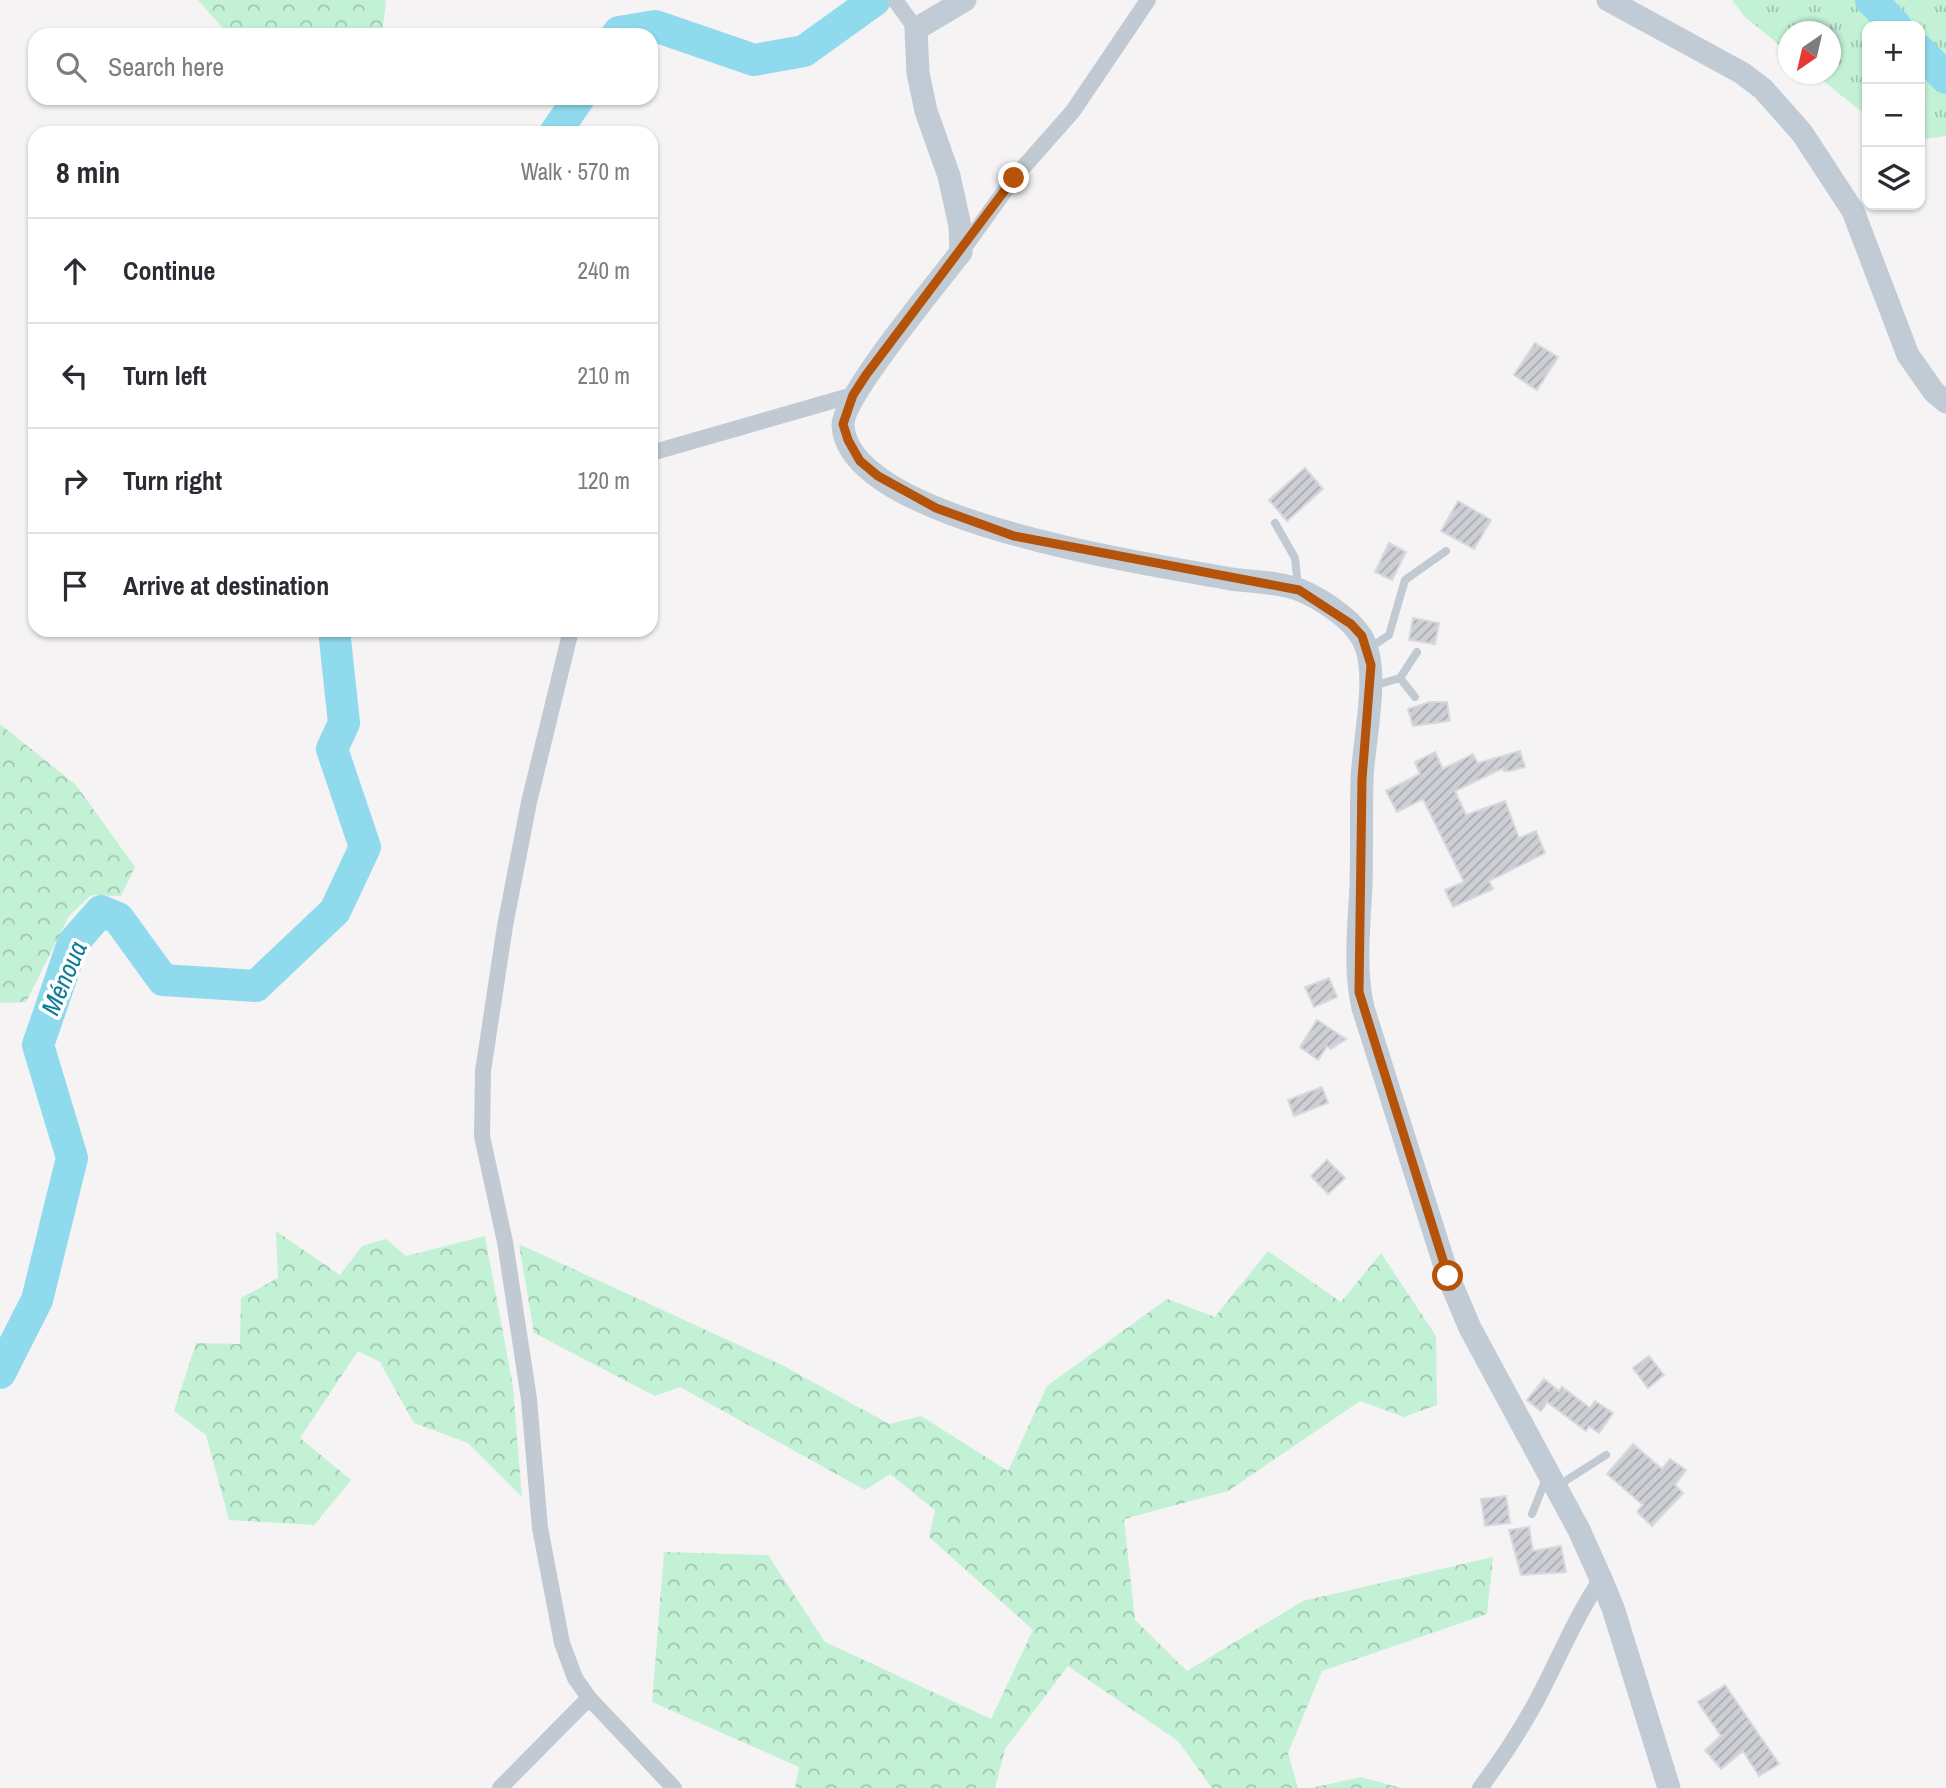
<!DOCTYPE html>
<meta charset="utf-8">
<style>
body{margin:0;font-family:"Archivo Narrow",sans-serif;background:#f7f7f7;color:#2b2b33}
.controls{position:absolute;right:21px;top:21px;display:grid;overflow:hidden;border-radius:14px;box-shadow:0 2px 5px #0004}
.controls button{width:63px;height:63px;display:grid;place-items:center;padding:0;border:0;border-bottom:2px solid #e1e1e2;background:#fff;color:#2b2b33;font:35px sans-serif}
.compass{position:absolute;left:1778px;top:21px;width:63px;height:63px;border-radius:50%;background:#fff;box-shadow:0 2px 5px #0004;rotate:214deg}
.stop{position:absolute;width:21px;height:21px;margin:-16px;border:5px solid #b45309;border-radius:50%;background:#fff}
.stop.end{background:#b45309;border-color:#fff;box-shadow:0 2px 7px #0008}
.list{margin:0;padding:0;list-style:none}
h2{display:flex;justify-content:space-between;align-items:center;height:91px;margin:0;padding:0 28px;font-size:30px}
h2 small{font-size:23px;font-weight:400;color:#7c7c81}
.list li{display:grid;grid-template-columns:46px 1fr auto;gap:21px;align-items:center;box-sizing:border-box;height:105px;padding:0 28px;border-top:2px solid #e1e1e2}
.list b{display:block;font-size:26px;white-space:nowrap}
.list em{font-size:23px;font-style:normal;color:#7c7c81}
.icon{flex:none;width:38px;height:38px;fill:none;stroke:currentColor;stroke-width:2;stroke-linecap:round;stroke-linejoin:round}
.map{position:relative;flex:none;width:1946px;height:1788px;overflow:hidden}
.search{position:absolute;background:#fff;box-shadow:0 2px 5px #0004;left:28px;top:28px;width:630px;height:77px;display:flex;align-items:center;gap:18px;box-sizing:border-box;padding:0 24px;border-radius:21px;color:#7c7c81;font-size:26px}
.panel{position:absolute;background:#fff;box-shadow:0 2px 5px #0004;left:28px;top:126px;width:630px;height:511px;border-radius:21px}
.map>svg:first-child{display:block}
.grass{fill:url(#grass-tufts)}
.forest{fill:url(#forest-crowns)}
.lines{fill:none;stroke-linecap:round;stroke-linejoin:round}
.river{stroke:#90daee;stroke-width:32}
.building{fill:url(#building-hatch);stroke:#d7d9de;stroke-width:2}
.lane{stroke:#c1cad2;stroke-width:8}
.street{stroke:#c1cad2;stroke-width:16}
.secondary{stroke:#c1cbd6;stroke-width:23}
.route{stroke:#b45309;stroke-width:9}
.labels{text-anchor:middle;stroke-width:7;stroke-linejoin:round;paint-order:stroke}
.water-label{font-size:26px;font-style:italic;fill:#0c7c9b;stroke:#fff}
</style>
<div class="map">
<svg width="1946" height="1788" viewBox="0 0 1946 1788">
<defs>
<pattern id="grass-tufts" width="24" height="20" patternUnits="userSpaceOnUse" patternTransform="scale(1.75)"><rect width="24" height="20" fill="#c3f1d5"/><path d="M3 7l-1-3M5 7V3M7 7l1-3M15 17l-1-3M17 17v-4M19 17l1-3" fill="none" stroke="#a0c6b0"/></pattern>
<pattern id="forest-crowns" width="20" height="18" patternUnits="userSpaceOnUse" patternTransform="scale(1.75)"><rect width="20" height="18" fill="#c3f1d5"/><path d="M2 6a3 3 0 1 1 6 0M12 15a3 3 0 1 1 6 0" fill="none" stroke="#a0c6b0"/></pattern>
<pattern id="building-hatch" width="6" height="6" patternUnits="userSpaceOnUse" patternTransform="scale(1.75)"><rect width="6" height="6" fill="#cdcfd5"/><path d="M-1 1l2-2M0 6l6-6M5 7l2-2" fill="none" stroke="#a8abb0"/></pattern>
</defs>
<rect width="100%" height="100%" fill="#f5f3f3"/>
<!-- grass -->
<polygon class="grass" points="1732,0 1946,0 1946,136 1920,140 1920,26 1867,26 1867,116 1815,74 1830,74 1830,32 1788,32 1788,52 1744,16"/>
<!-- forest -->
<g class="forest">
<polygon points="198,0 386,0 382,35 229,35"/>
<polygon points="0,724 76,785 135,867 121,896 91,895 69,916 26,1002 0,1003"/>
<polygon points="276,1231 340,1275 362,1246 386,1239 406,1256 485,1236 513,1387 522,1497 468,1443 414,1423 380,1362 358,1351 300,1438 351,1480 314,1525 229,1520 206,1435 174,1411 196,1343 240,1344 241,1298 278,1278"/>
<polygon points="519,1244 782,1365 889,1424 921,1416 1008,1471 1047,1386 1167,1299 1215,1317 1268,1251 1341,1302 1381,1253 1436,1336 1437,1405 1404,1417 1360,1401 1228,1491 1124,1519 1135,1620 1187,1671 1303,1601 1493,1557 1487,1614 1322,1671 1288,1753 1298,1788 1212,1788 1178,1741 1068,1666 1005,1749 995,1788 795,1788 799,1767 652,1702 664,1552 768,1555 825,1642 991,1719 1033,1630 929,1537 935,1510 890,1474 865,1490 680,1387 655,1396 534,1333"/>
<polygon points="1361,1777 1401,1788 1311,1788"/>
</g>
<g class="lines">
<!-- river -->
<g class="river">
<polyline points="1871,0 1896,26"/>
<polyline points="617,35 619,32 655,26 754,60 804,51 875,0"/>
<polyline points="1920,51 1946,78"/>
<polyline points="555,133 579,98"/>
<polyline points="0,1373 37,1300 72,1158 38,1045 73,943 101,911 118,918 163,980 256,986 335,911 365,847 332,749 344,723 334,630"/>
</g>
</g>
<!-- building -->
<g class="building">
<polygon points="1535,343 1558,357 1537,390 1514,375"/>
<polygon points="1305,468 1323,489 1287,521 1269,500"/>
<polygon points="1458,501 1491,520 1474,549 1441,531"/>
<polygon points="1389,543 1406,552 1392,580 1375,572"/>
<polygon points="1413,618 1439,623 1435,644 1409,640"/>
<polygon points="1430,702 1447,702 1450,721 1413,726 1408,709"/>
<polygon points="1520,751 1525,767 1510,771 1504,771 1503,768 1455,791 1466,815 1505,801 1519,838 1536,831 1545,853 1489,881 1493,889 1453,907 1445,890 1464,882 1423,799 1397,812 1386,791 1420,774 1415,762 1435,752 1443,769 1473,754 1478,763"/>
<polygon points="1329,978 1337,997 1314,1007 1305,987"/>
<polygon points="1317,1020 1346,1039 1331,1049 1327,1046 1318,1060 1300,1047"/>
<polygon points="1322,1087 1328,1103 1294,1116 1288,1100"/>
<polygon points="1327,1160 1345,1178 1328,1194 1311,1176"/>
<polygon points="1649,1356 1664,1375 1648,1388 1633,1368"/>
<polygon points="1544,1379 1559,1391 1562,1387 1590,1408 1595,1401 1613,1413 1599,1433 1589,1426 1586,1431 1547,1402 1541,1411 1527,1400"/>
<polygon points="1633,1444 1662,1469 1670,1459 1686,1470 1675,1485 1683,1493 1652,1526 1637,1512 1643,1505 1607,1474"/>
<polygon points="1506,1496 1510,1523 1485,1526 1481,1499"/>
<polygon points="1529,1527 1533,1551 1561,1546 1566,1572 1521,1575 1509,1530"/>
<polygon points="1725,1685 1779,1764 1759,1776 1743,1751 1721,1769 1705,1750 1721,1736 1698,1702"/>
</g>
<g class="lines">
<!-- lane -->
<g class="lane">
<polyline points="1275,523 1295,558 1298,587"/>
<polyline points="1368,649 1389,635 1405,580 1446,551"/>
<polyline points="1373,686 1400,678"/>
<polyline points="1415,697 1400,678 1417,652"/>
<polyline points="1559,1485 1606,1455"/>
<polyline points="1532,1514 1546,1479"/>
</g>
<!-- street -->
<g class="street">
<polyline points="895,0 916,29"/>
<polyline points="961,252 1014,178 1073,111 1148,0"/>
<polyline points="651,453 853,395"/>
<polyline points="571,630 529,802 505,926 483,1071 482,1136 505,1242 529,1399 540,1528 562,1643 575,1678 589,1698 674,1788"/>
<polyline points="500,1788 589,1698"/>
<path d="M1480,1788c22,-29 41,-58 58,-90 21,-40 38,-82 63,-119"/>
</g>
<!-- secondary -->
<g class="secondary">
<path d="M965,0l-49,29 2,44 8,38 23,65 11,50 1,26c-22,29 -119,145 -118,173 4,97 314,140 388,154 22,3 49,3 69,11 21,9 49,27 61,46 21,32 2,106 1,144 -1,35 0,71 -1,106 -2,40 -7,83 2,122l85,268 22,52 109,202 22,49 12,29 56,180"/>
<polyline points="1608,0 1742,73 1763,89 1802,133 1853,211 1908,355 1934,392 1946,402"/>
</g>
</g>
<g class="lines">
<!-- route -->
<polyline class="route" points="1014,178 866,375 853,395 843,424 848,440 860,461 878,476 936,508 1014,536 1299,590 1351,624 1362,636 1371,665 1362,779 1359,992 1448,1276"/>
</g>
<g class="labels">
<!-- water labels -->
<g class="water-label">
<text transform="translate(64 978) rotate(-67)" y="9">Ménoua</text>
</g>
</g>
</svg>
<div class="controls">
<button>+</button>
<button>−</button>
<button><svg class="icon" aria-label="layers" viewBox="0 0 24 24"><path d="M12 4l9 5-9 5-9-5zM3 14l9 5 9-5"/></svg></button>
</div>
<svg class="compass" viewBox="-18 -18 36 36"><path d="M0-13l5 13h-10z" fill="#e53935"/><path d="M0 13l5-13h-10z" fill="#7c7c81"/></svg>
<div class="stop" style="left:1448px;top:1276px"></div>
<div class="stop end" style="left:1014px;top:178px"></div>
<div class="search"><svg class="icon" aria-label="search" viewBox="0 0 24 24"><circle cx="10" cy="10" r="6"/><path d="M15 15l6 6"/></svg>Search here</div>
<section class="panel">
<h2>8 min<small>Walk · 570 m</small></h2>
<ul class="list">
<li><svg class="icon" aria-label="ahead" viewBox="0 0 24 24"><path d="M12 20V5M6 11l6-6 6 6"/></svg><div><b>Continue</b></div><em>240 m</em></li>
<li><svg class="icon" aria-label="left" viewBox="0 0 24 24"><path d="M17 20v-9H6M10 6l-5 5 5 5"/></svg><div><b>Turn left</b></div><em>210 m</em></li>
<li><svg class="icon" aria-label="right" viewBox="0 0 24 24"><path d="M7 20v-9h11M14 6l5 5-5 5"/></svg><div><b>Turn right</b></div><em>120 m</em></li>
<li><svg class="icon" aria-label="arrive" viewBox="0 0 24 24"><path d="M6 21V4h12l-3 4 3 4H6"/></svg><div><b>Arrive at destination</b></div></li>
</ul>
</section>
</div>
